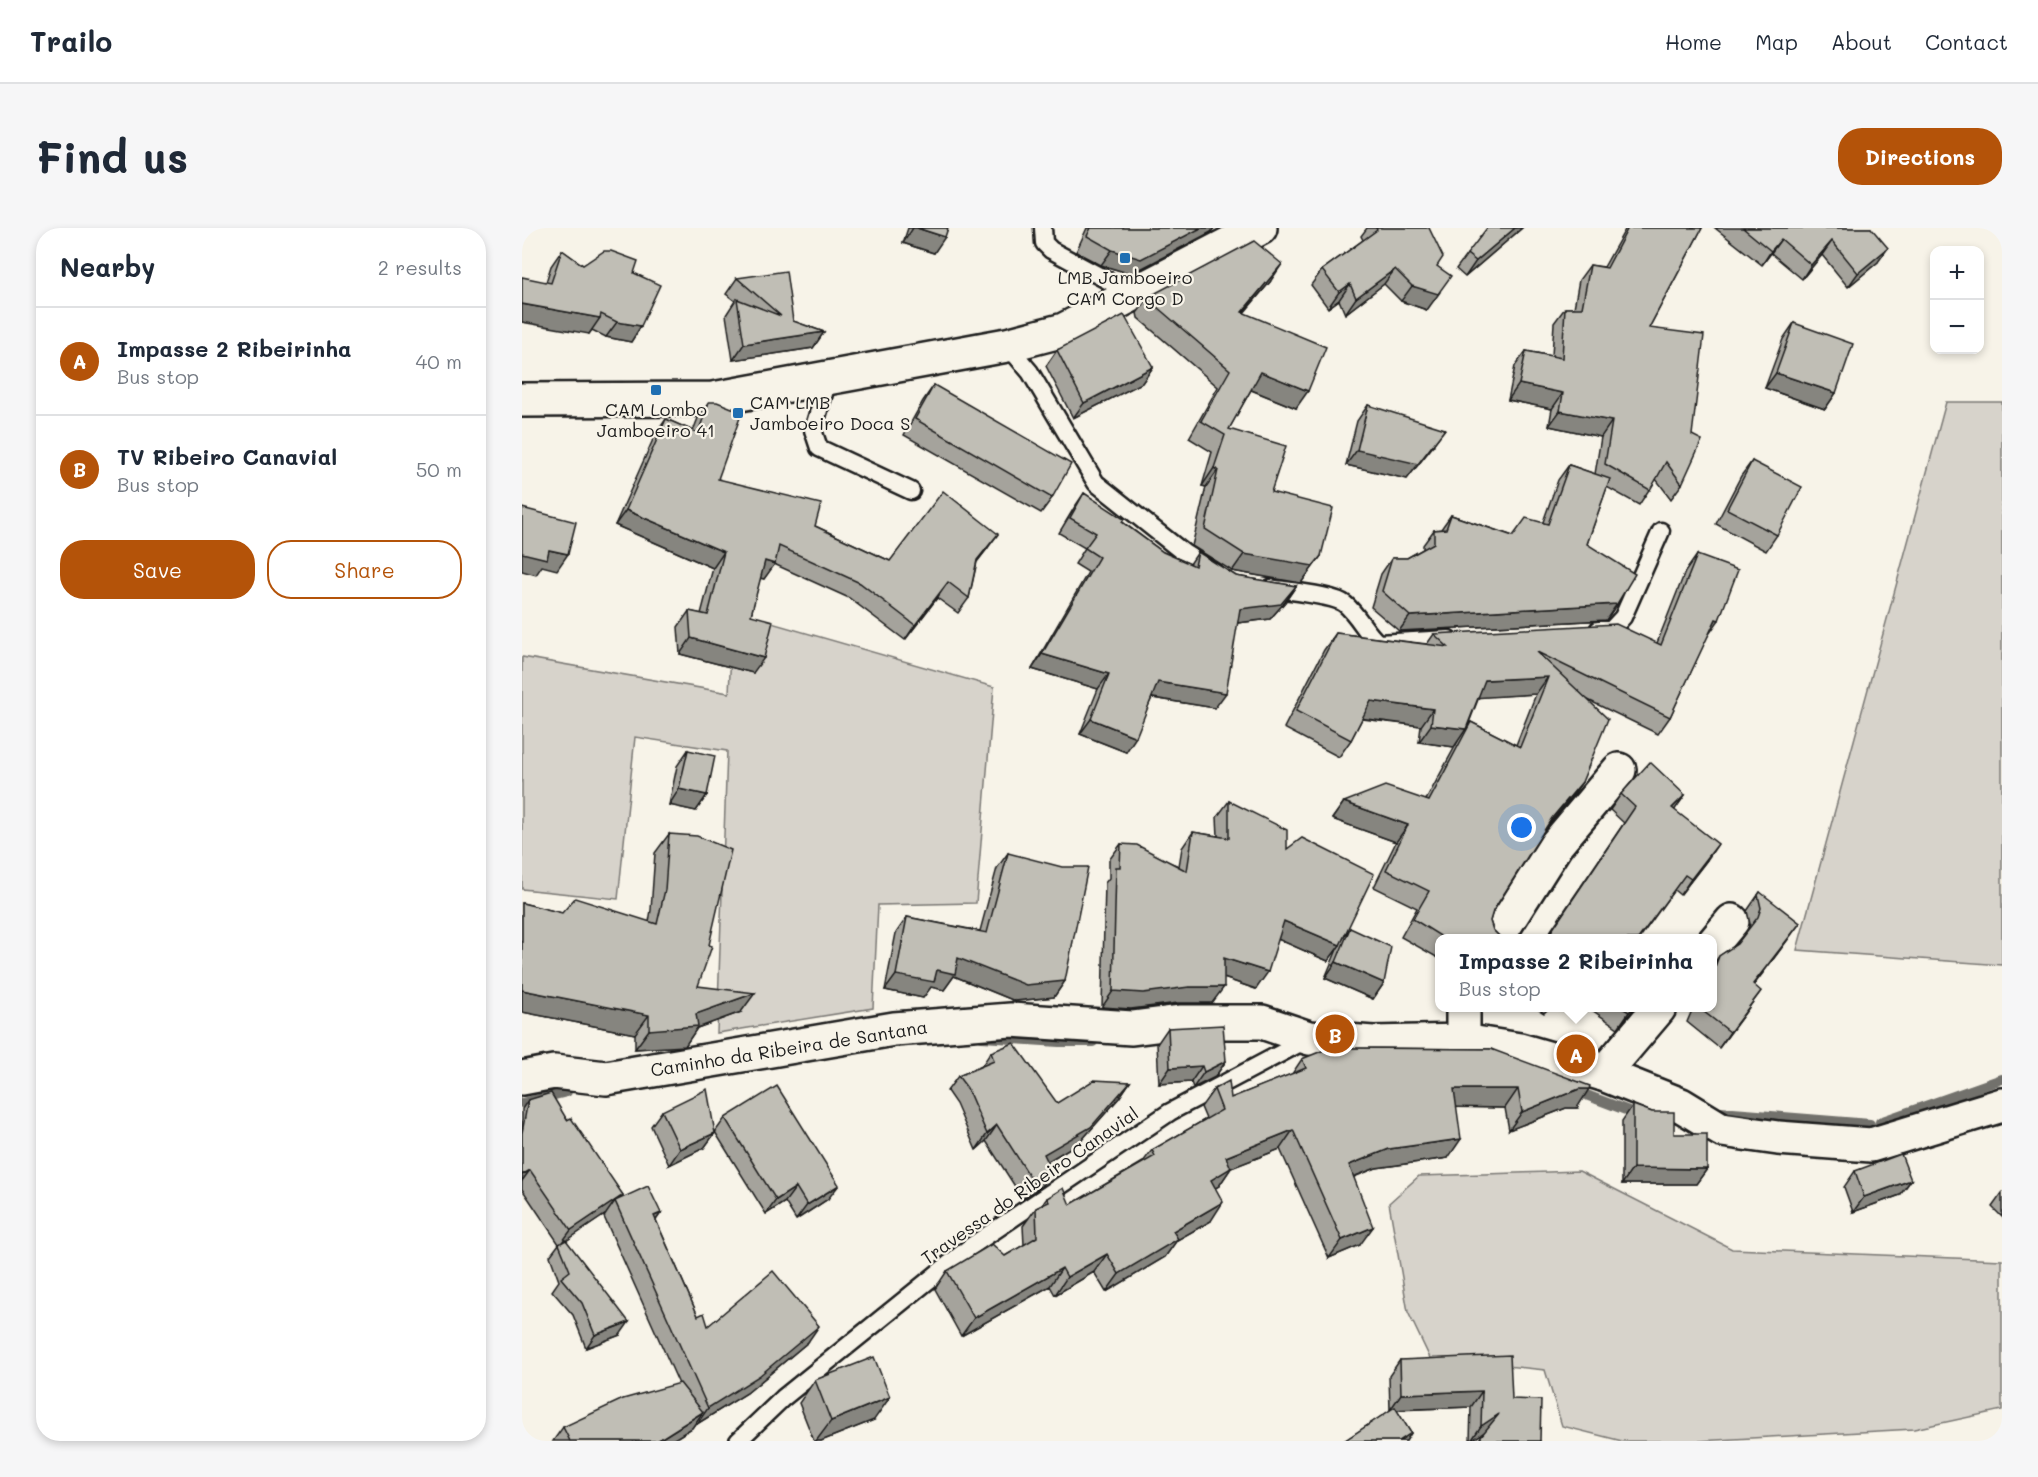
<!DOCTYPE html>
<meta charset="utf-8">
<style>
body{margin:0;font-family:Mali,sans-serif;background:#f6f6f7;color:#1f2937}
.controls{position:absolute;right:18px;top:18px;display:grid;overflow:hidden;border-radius:12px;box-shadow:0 3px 9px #0003}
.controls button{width:54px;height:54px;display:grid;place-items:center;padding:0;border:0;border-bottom:2px solid #e0e1e3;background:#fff;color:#1f2937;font:30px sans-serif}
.you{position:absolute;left:1000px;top:600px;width:21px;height:21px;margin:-15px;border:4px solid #fff;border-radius:50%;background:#1a73e8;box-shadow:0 0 0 9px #1a73e833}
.badge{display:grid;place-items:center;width:39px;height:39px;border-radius:50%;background:#b45309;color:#fff;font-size:20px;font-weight:700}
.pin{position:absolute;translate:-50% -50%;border:3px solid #fff;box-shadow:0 2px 6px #0006}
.popup{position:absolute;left:913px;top:706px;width:282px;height:78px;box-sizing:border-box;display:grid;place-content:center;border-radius:12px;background:#fff;filter:drop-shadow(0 2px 4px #0005);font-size:20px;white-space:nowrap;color:#747a83}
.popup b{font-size:22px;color:#1f2937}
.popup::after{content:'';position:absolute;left:50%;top:100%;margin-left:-12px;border:12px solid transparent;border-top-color:#fff}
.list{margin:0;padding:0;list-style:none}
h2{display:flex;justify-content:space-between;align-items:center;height:78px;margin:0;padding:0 24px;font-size:26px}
h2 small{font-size:20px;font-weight:400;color:#747a83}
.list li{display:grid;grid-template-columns:39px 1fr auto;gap:18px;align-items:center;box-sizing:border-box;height:108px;padding:0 24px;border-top:2px solid #e0e1e3}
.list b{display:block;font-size:22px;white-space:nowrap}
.list p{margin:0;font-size:20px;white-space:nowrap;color:#747a83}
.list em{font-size:20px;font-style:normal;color:#747a83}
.actions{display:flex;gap:12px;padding:18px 24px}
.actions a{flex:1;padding:14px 0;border:2px solid #b45309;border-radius:24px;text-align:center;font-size:21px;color:#b45309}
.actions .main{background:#b45309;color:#fff}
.map{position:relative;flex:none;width:1480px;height:1213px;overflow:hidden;border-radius:24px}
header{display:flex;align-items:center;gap:36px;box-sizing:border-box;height:84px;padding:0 30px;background:#fff;border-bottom:2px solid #e0e1e3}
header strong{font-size:28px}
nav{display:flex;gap:33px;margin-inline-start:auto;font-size:21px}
.intro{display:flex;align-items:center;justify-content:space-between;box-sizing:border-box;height:144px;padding:0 36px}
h1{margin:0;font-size:42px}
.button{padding:15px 27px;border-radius:24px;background:#b45309;color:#fff;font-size:21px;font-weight:700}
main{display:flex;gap:36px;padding:0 36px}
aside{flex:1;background:#fff;border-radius:24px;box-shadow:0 3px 9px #0003}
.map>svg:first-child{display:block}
.green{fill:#d7d3cb;stroke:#7a7874;stroke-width:1.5}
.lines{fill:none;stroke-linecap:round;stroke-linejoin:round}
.stream{stroke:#72716c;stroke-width:10}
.service-casing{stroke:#1c1c1c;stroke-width:21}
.minor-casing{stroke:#1c1c1c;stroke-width:38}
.service{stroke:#f7f3e8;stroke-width:16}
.minor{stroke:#f7f3e8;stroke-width:33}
.wall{fill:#a5a39c;stroke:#1c1c1c;stroke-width:1.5;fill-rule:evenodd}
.shaded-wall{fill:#86857f;stroke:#1c1c1c;stroke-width:1.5}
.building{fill:#c0beb5;stroke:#1c1c1c;stroke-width:1.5}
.poi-dot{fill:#1f6fb2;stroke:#f7f3e8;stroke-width:2}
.labels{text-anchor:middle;stroke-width:4.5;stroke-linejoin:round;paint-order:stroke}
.poi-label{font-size:18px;fill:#1c1c1c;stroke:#f7f3e8}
.street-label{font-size:18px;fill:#1c1c1c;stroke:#f7f3e8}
</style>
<header>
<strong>Trailo</strong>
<nav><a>Home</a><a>Map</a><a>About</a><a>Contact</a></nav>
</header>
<div class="intro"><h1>Find us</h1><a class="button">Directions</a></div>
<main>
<aside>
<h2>Nearby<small>2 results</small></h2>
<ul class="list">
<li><span class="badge">A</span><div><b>Impasse 2 Ribeirinha</b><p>Bus stop</p></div><em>40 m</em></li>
<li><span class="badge">B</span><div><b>TV Ribeiro Canavial</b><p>Bus stop</p></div><em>50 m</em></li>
</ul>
<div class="actions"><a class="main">Save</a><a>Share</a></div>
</aside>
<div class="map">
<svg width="1480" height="1213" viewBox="0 0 1480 1213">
<rect width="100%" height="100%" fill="#f7f3e8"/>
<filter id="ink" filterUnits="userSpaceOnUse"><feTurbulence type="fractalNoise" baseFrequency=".0167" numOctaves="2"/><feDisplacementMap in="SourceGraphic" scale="12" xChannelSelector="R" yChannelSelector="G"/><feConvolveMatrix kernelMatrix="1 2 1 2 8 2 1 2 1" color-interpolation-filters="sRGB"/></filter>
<g filter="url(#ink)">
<!-- green -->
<g class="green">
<polygon points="1424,174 1480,174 1480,737 1275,722"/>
<polygon points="211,384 472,459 454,675 356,677 351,780 195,805 205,523 113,509 96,671 0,661 0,429 207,465"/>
<polygon points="1057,943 1210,1021 1480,1032 1480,1182 1392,1201 1176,1213 1100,1213 1040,1198 1023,1142 908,1130 886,1084 867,975 897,948"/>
</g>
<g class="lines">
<!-- stream -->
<g class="stream">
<polyline points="460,809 537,814 571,814"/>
<polyline points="1051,862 1117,887"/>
<polyline points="0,875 45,864"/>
<polyline points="1198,884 1348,896"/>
<polyline points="1358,894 1480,851"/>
</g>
<defs>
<g id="service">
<polyline points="521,0 522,15 529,22 609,65"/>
<polyline points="485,117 508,144 574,255 662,325 691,343"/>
<polyline points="307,149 291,202 297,220 389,263"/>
<path d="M749,360c16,3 64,7 74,16 14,12 20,28 33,39l71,-4"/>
<polyline points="1076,402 1089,402 1101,389 1139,303"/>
<polyline points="216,1213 261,1170 448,1019 648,884 786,811"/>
</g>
<g id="minor">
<polyline points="0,172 191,171 485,117 542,102 738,0"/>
<polyline points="975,710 1034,617 1097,542"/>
<polyline points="1190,717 1210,693"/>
<polyline points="941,780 941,813"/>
<polyline points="1081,846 1137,780"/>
<polyline points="0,850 32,844 84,850 372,801 489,792 610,800 658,794 740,794 787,810 851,815 941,813 998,822 1081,846 1159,877 1200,902 1256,910 1349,917 1480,877"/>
</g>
</defs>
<!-- service casing -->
<use href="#service" class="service-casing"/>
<!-- minor casing -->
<use href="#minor" class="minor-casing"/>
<!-- service -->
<use href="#service" class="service"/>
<!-- minor -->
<use href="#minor" class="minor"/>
</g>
<!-- wall -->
<g class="wall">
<polygon points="386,0 426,0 412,25 381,15"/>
<polygon points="565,0 692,0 689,4 609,46 579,37 554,24"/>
<polygon points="845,0 907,0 915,38 905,82 879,73 862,56 823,86 817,72 806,80 789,57 800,42 841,12 839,8"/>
<polygon points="1000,0 943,49 934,41 945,26"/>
<polygon points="1104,0 1180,0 1127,100 1160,256 1149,271 1134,251 1117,277 1085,259 1065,316 1095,376 1084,392 877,403 849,379 859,346 870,330 885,330 901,321 901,317 912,302 919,301 929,287 991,308 1021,294 1036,252 1047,237 1073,246 1079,209 1027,198 1030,181 986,172 993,138 1004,123 1030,128 1032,95 1043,80 1052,80 1057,52 1068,37 1082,39"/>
<polygon points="1193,0 1349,0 1356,34 1326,59 1300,27 1280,51 1249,25 1240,37"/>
<polygon points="40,22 61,37 112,45 119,98 109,114 84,109 70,102 67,106 24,54 29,38"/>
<polygon points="215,50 271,93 302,104 291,120 211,132 204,87 213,73 204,66"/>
<polygon points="748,54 722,85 774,180 729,162 707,201 749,264 799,328 779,355 710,343 670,318 684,259 680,258 690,224 667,210 696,159 616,90 615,85 628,68"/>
<polygon points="1272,95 1314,165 1303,181 1243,160 1261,111"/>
<polygon points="535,122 631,139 620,155 551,190 524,138"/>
<polygon points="412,157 530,270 519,285 382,207 401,173"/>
<polygon points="187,174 196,251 293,298 368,333 465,321 455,334 447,370 436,385 415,370 383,412 327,370 252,336 242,351 238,350 229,387 231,445 158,426 156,399 167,383 179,386 191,340 93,297 133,207 144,191 171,203 176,190"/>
<polygon points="846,177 912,217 885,251 824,237 835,193"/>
<polygon points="1230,233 1255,307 1244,323 1194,296 1219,248"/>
<polygon points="562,265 641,324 668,336 676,324 714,348 774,358 763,374 748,391 715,395 693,480 630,470 604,524 558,506 576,461 510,441 566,344 553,336 563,320 537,305 552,280"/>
<path d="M1175,327l10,82 -37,80 -12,17 -72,-35 -4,83 -12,17 -25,30 -52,82 -3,10 3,9 7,7 14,2h-74v20l-39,-22 16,-29 -43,-21 22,-45 -64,-23 12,-17 82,-2 32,-59 -4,6 -35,-5 2,-16 -59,-7 -11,21 -12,17 -55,-29 40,-78 12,-17 91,11 7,-10 223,9 28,-71zM1014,466l-20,51 -45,-23 -4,6 12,-31z"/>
<polygon points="166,522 185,567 174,583 147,577 155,538"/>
<polygon points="1099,566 1163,567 1152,582 1185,632 1158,667 1152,662 1117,711 1023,711 1102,595 1088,582"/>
<polygon points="707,573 765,621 820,712 828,700 862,755 851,771 803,750 816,719 806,733 756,711 734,761 702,750 690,775 656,775 609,781 580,779 583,655 587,650 587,632 599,616 657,638 660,620 671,604 696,608 695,589"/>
<polygon points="147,606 176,758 219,784 175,800 163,818 113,821 113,806 0,784 0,675 40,685 127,694 129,682 133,625"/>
<polygon points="486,625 543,753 532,769 493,773 432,748 422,762 409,759 401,770 363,762 374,705 385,689 458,703 475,640"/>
<polygon points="1238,664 1267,710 1232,757 1228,778 1197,820 1165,794 1171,780 1191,780 1191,737 1197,728 1215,716 1226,701 1228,696 1225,683"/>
<polygon points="1014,780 1027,780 1022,785"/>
<polygon points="1067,780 1113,780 1096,800"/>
<polygon points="646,800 704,833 693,849 671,860 669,854 637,856 635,816"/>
<polygon points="825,820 969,821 1055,880 1044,880 987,902 983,880 934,879 926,930 854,940 832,949 838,1017 807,1030 758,921 709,940 697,958 693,960 689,993 655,1012 643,1029 584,1064 572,1044 533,1067 528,1058 439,1108 413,1061 425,1043 483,1028 502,1017 501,998 514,980 520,977 525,970 548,977 621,934 630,922 684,891 679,879 692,861 709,870 770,846 780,831"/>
<polygon points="469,824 535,875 608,854 597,870 558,914 526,933 519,958 501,971 464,913 454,922 434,876 425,863 436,848 459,839"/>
<polygon points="6,872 45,892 101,967 98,971 139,985 134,992 176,1088 186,1098 286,1114 225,1165 175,1196 174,1194 170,1200 149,1213 31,1213 41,1199 157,1156 82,989 84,986 44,1013 98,1107 64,1120 51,1087 30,1063 37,1053 28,1028 37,1016 0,961 0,881"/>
<polygon points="1111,877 1152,906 1185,941 1174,956 1100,956 1100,893"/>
<polygon points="140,883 193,905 182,920 147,937 129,898"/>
<polygon points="203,890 306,971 274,992 263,974 244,986 193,904"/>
<polygon points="1333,943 1389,952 1378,967 1331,984 1322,959"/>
<polygon points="1480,965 1480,989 1470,979"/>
<polygon points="878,1132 990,1171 1018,1213 956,1213 962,1204 948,1213 949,1179 874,1182 889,1205 884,1213 822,1213 869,1182 868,1182 867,1148"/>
<polygon points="293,1152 352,1192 299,1213 292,1213 277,1175"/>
</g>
<!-- shaded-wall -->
<g class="shaded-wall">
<polygon points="391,0 395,0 423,9 412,25 381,15"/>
<polygon points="679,0 692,0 689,4 609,46 579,37 590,22"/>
<polygon points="993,0 1000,0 943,49 954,33"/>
<polygon points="1259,11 1249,25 1240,37 1249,23"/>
<polygon points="1310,13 1300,27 1280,51 1289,37"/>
<polygon points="1366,20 1356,34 1326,59 1336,45"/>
<polygon points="760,36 748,54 707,101 720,84"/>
<polygon points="873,41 862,56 823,86 834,70"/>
<polygon points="828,56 817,72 806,80 817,64"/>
<polygon points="890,58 918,64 905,82 879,73"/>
<polygon points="0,76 78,90 67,106 0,94"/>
<polygon points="95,94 119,98 109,114 84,109"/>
<polygon points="302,104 291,120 211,132 222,116"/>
<polygon points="631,139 620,155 551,190 562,175"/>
<polygon points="739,144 786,163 774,180 727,161"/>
<polygon points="1254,145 1314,165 1303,181 1243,160"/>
<polygon points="997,156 1041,165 1030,181 986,172"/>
<polygon points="1038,183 1090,193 1079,209 1027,198"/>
<polygon points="923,201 885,251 824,237 835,222"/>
<polygon points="692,240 696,242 684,259 680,258"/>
<polygon points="104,282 202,324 191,340 93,297"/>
<polygon points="476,306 465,321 444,347 455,332"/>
<polygon points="27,322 46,326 35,342 20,338 14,347 0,343 0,325"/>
<polygon points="722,326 799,328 779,355 710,343"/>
<polygon points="243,333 253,336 242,351 232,349"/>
<polygon points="426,354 415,370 383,412 393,397"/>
<polygon points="774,358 763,374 748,391 707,396 718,381"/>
<polygon points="1095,376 1084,392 877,403 888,388"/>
<polygon points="1194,391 1197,392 1185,409"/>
<polygon points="169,410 242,430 231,445 158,426"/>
<polygon points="520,426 587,446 576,461 510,441"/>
<polygon points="1026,449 1014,466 951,470 963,452"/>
<polygon points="636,454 704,465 693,480 625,469"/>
<polygon points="849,473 911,481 899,498 837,490"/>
<polygon points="569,491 614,509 604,524 558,506"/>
<polygon points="909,497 944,501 932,519 897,514"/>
<polygon points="1060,554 1048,571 1018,607 1030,590"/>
<polygon points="157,561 185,567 174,583 147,577"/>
<polygon points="1163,567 1152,583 1150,580"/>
<polygon points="822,574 886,597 874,614 810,591"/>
<polygon points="1196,616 1185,632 1158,667 1169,651"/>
<polygon points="762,693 818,717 806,733 751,709"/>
<polygon points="1278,695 1267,710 1220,772 1231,756"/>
<polygon points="436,730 543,753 532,769 493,773 432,748 422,762 409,759 401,770 363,762 374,747 415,742"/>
<polygon points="702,730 746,744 734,761 690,746"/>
<polygon points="814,734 862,755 851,771 803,750"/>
<polygon points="667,759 702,759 690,775 656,775 609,781 580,779 591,763"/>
<polygon points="0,762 127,787 113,806 0,784"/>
<polygon points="1239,763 1228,778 1197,820 1208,804"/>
<polygon points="233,765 219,784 175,800 163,818 113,821 127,802"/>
<polygon points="1111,780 1113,780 1096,800 1107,784"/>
<polygon points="704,833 693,849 671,860 682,844"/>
<polygon points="680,838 669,854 637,856 648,840"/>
<polygon points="608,854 597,870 558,914 511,942 522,926"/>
<polygon points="932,861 996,861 983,880 919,879"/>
<polygon points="1057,861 1067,861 1055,880 1044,880 987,902 1000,884"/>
<polygon points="475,897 464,913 454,922 465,906"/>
<polygon points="771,902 758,921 709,940 697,958 676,970 704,929"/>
<polygon points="193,905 182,920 147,937 158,921"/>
<polygon points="939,911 926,930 854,940 815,955 827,937 867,921"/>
<polygon points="1111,940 1185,941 1174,956 1100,956"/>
<polygon points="8,942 0,953 0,947"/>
<polygon points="530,943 519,958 501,971 512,955"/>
<polygon points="1389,952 1378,967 1331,984 1342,969"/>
<polygon points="317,957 306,971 274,992 285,977"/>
<polygon points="274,959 263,974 244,986 254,972"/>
<polygon points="101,967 95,975 93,973 84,986 38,1017 49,1002"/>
<polygon points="701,974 689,993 655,1012 643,1029 584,1064 597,1046 651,1003"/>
<polygon points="139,985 127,1002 132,988"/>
<polygon points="851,999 838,1017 807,1030 820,1012"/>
<polygon points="585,1026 572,1044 533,1067 545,1049"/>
<polygon points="540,1040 528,1058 439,1108 452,1090"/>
<polygon points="107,1094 98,1107 64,1120 73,1107"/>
<polygon points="297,1098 286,1114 225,1165 175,1196 186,1180"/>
<polygon points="960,1163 949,1179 868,1182 879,1166"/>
<polygon points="368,1169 352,1192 299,1213 294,1213 309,1193"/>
<polygon points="181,1184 170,1200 149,1213 135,1213"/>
<polygon points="977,1186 966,1202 949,1213 959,1198"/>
<polygon points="889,1205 884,1213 877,1213"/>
</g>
<!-- building -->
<g class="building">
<polygon points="395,0 426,0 423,9"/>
<polygon points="569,0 679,0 619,31 590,22 565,8"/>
<polygon points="854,0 907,0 921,29 915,38 929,48 916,66 890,58 873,41 834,70 828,56 817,64 800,42 855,2"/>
<polygon points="965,0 993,0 954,33 945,26"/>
<polygon points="1106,0 1180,0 1127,100 1182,107 1170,207 1180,212 1160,256 1144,234 1128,262 1083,236 1090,193 1038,183 1041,165 997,156 1004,123 1040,130 1043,80 1060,80 1068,37 1085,40"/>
<polygon points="1221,0 1349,0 1366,20 1336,45 1310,13 1289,37 1259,11 1249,23"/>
<polygon points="732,13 760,36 720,84 804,119 786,163 739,144 707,201 764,218 749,264 811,280 799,328 791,338 722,326 683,301 696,242 692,240 703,207 679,193 708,142 628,73 628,68"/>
<polygon points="40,22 61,37 82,23 89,23 116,33 112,45 138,57 119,98 95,94 79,86 78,90 0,76 0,49 29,55"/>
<polygon points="264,43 271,93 302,104 222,116 215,71 259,88 215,50"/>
<polygon points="602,87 631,139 562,175 535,122"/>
<polygon points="1272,95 1331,116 1314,165 1254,145"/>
<polygon points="412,157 549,236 530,270 393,191"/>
<polygon points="187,174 195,174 220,184 196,251 299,276 293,298 368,333 421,263 476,306 455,332 447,370 426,354 393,397 338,355 257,318 253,336 243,333 229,387 251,393 242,430 169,410 167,383 186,387 202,324 104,282 144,191 176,205"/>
<polygon points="846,177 923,201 896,236 835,222"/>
<polygon points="1230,233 1280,259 1255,307 1205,281"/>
<polygon points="1047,237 1088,251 1065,316 1113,346 1095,376 888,388 860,363 870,330 885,330 912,315 912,302 924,301 929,287 991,308 1004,290 1026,296"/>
<polygon points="562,265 602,291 600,294 641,324 673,338 676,324 714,348 774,358 759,376 718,381 704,465 636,454 614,509 569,491 587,446 520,426 577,329 563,320 574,305 548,290"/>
<polygon points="0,280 54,294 46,326 27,322 25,331 0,325"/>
<polygon points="1175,327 1216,342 1197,392 1194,391 1148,489 1015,424 1086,491 1060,554 1030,590 971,683 968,693 971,702 978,709 992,711 923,711 891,691 907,663 864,642 886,597 822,574 863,558 907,573 949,494 998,519 1026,449 963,452 944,501 909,497 911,481 849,473 829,512 774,483 814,405 926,419 912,406 1094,396 1139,417"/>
<polygon points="166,522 193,528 185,567 157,561"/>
<polygon points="1128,534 1163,567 1150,580 1196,616 1169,651 1163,647 1116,711 1024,711 1113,579 1099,566"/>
<polygon points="707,573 765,602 765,621 780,610 852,646 818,717 762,693 746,744 702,730 702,759 667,759 621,765 591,763 594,639 598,639 599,616 615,617 665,643 671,604 707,610"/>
<polygon points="147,606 175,608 209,622 187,717 190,718 176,758 233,765 174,786 176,798 127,802 127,787 0,762 0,675 40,685 53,670 135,696 143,662"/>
<polygon points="486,625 540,639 566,639 543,753 504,757 436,730 433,746 415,742 412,754 374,747 385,689 465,705"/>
<polygon points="1238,664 1278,695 1231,756 1239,763 1208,804 1177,780 1191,780 1191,744 1197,728 1215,716 1236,689 1239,680 1236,667"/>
<polygon points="828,700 869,719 862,755 814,734"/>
<polygon points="1100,780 1111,780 1107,784"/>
<polygon points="701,797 704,833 682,844 680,838 648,840 646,800"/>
<polygon points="822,814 825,820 969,821 1068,858 1067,861 1057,861 1000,884 996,861 932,861 939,911 867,921 827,937 851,999 820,1012 771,902 704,929 709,940 689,952 701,974 651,1003 656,1011 597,1046 585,1026 545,1049 540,1040 452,1090 425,1043 470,1016 483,1028 515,1009 514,980 527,974 525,970 541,960 548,977 633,928 630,922 700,882 692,861 707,853 709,870 784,840 780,831"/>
<polygon points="492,815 535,875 572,852 608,854 569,899 522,926 530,943 512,955 475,897 465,906 445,860 436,848 472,833 469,824"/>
<polygon points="255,858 317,957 285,977 274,959 254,972 203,890"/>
<polygon points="185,861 193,905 158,921 140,883"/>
<polygon points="29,865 45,892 49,890 101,967 49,1002 8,942 0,947 0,905 6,872"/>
<polygon points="1111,877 1130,884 1152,884 1152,906 1185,906 1185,941 1111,940"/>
<polygon points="1379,926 1389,952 1342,969 1333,943"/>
<polygon points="126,958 139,985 132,988 176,1088 182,1085 186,1098 251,1043 297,1098 237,1148 186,1180 93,973"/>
<polygon points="44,1012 107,1094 73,1107 60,1075 39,1050 48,1043 37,1016"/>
<polygon points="988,1127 990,1171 1019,1172 1018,1213 959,1213 959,1208 977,1186 959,1198 960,1163 879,1166 878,1132"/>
<polygon points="352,1129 368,1169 309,1193 293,1152"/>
<polygon points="158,1155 181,1184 135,1213 48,1213 41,1199 101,1171"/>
<polygon points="873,1179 889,1205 877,1213 822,1213"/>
</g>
</g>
<!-- markers -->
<g class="poi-dot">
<rect x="597" y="24" width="12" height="12" rx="3"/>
<rect x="128" y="156" width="12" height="12" rx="3"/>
<rect x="210" y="179" width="12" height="12" rx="3"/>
</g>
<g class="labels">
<!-- poi labels -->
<g class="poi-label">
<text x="603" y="56">LMB Jamboeiro<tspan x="603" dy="21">CAM Corgo D</tspan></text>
<text x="228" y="181" text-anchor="start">CAM LMB<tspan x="228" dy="21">Jamboeiro Doca S</tspan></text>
<text x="134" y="188">CAM Lombo<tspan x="134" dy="21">Jamboeiro 41</tspan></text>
</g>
<!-- street labels -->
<g class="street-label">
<text transform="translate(267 821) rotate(-9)" y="6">Caminho da Ribeira de Santana</text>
<text transform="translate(508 958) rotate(-35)" y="6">Travessa do Ribeiro Canavial</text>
</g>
</g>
</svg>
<div class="controls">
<button>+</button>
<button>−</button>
</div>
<div class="you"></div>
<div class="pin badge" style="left:1054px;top:826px">A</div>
<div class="popup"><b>Impasse 2 Ribeirinha</b>Bus stop</div>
<div class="pin badge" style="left:813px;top:806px">B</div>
</div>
</main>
